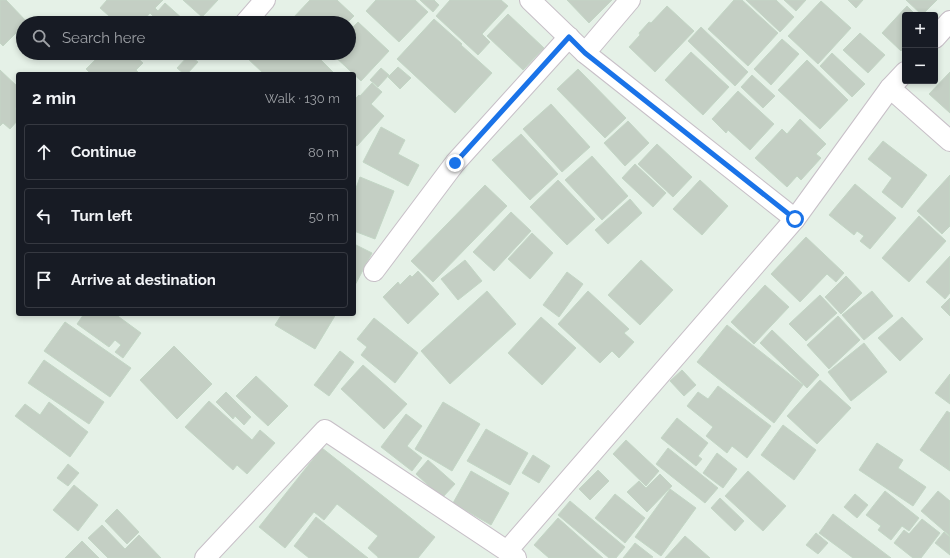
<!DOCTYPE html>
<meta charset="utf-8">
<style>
body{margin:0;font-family:Raleway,sans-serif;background:#20242c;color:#f1f3f6}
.controls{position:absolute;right:12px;top:12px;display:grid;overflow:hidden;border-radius:4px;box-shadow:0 2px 6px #0003}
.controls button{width:36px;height:36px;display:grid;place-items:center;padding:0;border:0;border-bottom:1px solid #363941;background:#171b24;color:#f1f3f6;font:20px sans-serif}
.stop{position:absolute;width:12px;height:12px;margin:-9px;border:3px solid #1a73e8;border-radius:50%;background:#fff}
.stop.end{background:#1a73e8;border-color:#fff;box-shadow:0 1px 4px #0008}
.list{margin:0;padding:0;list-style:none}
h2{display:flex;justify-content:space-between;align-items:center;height:52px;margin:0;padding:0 16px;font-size:17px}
h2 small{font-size:13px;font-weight:400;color:#9ea1a6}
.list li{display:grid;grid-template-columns:26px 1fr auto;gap:12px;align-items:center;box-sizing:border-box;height:56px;margin:0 8px 8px;padding:0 8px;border:1px solid #363941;border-radius:4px}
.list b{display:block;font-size:15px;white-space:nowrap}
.list em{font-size:13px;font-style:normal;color:#9ea1a6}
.icon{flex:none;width:22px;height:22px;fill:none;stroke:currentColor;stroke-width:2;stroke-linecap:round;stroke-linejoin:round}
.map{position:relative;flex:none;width:950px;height:558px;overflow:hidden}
.search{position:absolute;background:#171b24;box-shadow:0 2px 6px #0003;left:16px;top:16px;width:340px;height:44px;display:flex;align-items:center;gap:10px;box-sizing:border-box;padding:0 14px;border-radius:22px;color:#9ea1a6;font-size:15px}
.panel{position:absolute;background:#171b24;box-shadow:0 2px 6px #0003;left:16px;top:72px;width:340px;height:244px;border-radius:4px}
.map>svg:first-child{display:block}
.building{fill:#c4cfc4;stroke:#c3d6c5}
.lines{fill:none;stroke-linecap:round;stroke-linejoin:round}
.street-casing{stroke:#c7bfc7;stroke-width:22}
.street{stroke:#fff;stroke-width:20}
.route{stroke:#1a73e8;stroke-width:5}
</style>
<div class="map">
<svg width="950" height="558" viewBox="0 0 950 558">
<rect width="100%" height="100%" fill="#e5f1e7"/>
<!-- building -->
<g class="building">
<polygon points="0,0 6,0 27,22 26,23 23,23 23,26 3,46 0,43"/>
<polygon points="107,0 163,0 155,8 158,11 165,3 184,20 182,23 153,23 156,19 150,13 141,23 117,23 100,8"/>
<polygon points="183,0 218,0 202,17"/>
<polygon points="310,0 337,0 354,16 347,23 299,23 293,18"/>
<polygon points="376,0 415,0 428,12 399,42 366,11"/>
<polygon points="420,0 434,0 439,5 433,12"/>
<polygon points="450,0 501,0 508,6 482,34 490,42 478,55 436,16"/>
<polygon points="567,0 612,0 589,23"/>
<polygon points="734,0 742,0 778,33 748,66 708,29"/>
<polygon points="746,0 776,0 794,17 780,32"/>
<polygon points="784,0 806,0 796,11"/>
<polygon points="848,0 863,0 856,8"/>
<polygon points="906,0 937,0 922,15"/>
<polygon points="821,1 851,28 818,64 788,36"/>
<polygon points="667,6 694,31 655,72 629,47 640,35 639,33 649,22 651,23"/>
<polygon points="907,6 916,15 905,15 905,47 901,51 882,33"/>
<polygon points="508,14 544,48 523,70 487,36"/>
<polygon points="434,19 462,44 461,45 492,73 455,113 397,59"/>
<polygon points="358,22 389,51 361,81 331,53 349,53 349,31"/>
<polygon points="701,27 748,72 735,86 688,41"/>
<polygon points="860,33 885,55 868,73 843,50"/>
<polygon points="782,39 799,54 771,85 754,69"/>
<polygon points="691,52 729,87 703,115 665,80"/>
<polygon points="102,53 132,53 143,63 136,70 140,74 91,74 86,69"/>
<polygon points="248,53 314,53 335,74 264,74 245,56"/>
<polygon points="832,53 865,84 852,97 820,66"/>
<polygon points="189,55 198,62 187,74 184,74 177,68"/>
<polygon points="807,60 848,100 820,129 778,90"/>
<polygon points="398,67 411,78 400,89 388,77"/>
<polygon points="381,68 389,75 378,87 370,80"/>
<polygon points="578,69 626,118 605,138 557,89"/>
<polygon points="0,70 18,87 18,105 15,109 18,112 18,120 10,129 3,123 0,126"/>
<polygon points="950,72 950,113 929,94"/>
<polygon points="752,75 775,96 763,108 741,87"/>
<polygon points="372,83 382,92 371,104 384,116 357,146 354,144 354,100 359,95 360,96"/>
<polygon points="738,91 774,124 750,150 728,130 726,133 712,119"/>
<polygon points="551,104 590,147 562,172 523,129"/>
<polygon points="800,119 826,144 816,154 821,158 801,180 797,176 787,187 755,158 782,129 787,134"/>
<polygon points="628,121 649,143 625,166 604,143"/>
<polygon points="381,127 405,140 398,154 419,165 408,186 363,162"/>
<polygon points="521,134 558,174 530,200 492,160"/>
<polygon points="883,141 927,175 902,208 882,192 892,178 868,159"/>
<polygon points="657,144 692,177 673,197 638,164"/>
<polygon points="592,156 628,196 602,220 565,180"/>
<polygon points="635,164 666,193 653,207 622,178"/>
<polygon points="950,175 950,226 942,234 917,211"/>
<polygon points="360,177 394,191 375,239 354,231 354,194"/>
<polygon points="558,180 595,219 567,245 530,207"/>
<polygon points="700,180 728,206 702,235 673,209"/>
<polygon points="855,184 896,218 870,249 860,241 864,236 857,231 854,235 829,215"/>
<polygon points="485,185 507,206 433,282 411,261"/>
<polygon points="630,199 642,213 608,244 595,230"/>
<polygon points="511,212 531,231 494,271 473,252"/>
<polygon points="919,216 946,241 909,282 882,258"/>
<polygon points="532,233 553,253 530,279 508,259"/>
<polygon points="806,237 844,273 836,282 827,274 800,302 771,274"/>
<polygon points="354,244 372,253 354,287"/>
<polygon points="950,256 950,293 945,299 926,282"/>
<polygon points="465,260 482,281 458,300 441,279"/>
<polygon points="641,260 673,290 640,325 608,295"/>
<polygon points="418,271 439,294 408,324 383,297 398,282 400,285 410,275 412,277"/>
<polygon points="567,272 583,284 559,317 543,305"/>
<polygon points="846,276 862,293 841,314 825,297"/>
<polygon points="765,285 789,307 754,344 731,322"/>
<polygon points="487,291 516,324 450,384 421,351"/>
<polygon points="588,291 629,329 624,333 634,342 619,358 612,351 600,363 558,324"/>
<polygon points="872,291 893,316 864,340 842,315"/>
<polygon points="820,295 837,313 806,341 789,324"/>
<polygon points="950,298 950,316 941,307"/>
<polygon points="84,314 115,314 141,333 123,358 115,352 121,345 115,340 109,347 77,324"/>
<polygon points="282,314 336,314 315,349 275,325"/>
<polygon points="838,316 860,340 829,369 807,345"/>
<polygon points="541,317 576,348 542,385 508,353"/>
<polygon points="902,317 923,339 900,361 878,338"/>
<polygon points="374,318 418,353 395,383 361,355 367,347 357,339"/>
<polygon points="65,322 131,368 110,397 44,351"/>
<polygon points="727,325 803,385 774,423 697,362"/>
<polygon points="772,330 819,375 807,388 760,343"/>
<polygon points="864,343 887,372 851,401 828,372"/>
<polygon points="174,346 212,384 177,419 140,380"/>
<polygon points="340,351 354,362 329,396 314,385"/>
<polygon points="44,360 104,402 89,424 28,383"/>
<polygon points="363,365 407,404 384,429 341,389"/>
<polygon points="682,370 696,385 684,396 670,381"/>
<polygon points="950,374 950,404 935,393"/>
<polygon points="256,376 288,406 268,426 236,396"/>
<polygon points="820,380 851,408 817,444 787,416"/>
<polygon points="718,386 771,426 747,458 732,446 727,453 706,436 713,427 687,406 698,392 708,399"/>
<polygon points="226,392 251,417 244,425 235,416 233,419 216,402"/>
<polygon points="209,401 252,440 260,430 275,443 247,474 237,465 233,470 185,427"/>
<polygon points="49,402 88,432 70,457 15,416 25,404 40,415"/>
<polygon points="443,402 480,424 452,471 415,449"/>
<polygon points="947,411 950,413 950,471 920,450"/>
<polygon points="406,414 422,426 407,446 422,458 412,471 381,447"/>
<polygon points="677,418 708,443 698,456 702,459 696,466 661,438"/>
<polygon points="783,425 816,450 794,480 761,455"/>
<polygon points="486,429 528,453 510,485 467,461"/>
<polygon points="626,440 659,471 646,486 613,454"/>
<polygon points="877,443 903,460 898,468 926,487 913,506 859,470"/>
<polygon points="322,448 435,537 418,558 378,558 378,557 368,548 378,536 337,504 324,520 314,512 285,548 259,527"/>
<polygon points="668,448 718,488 705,503 656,464"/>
<polygon points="717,453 737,469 723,488 703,473"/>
<polygon points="533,455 550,466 539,483 522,473"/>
<polygon points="428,460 455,484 442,498 416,474"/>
<polygon points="68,464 79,473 68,486 57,478"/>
<polygon points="598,470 609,481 590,500 579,489"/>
<polygon points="471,471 509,493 491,525 453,503"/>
<polygon points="748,471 786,506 763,531 725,496"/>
<polygon points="660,474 672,486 647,512 627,492 639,481 646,488"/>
<polygon points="74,485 98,505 78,531 53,510"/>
<polygon points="670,489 696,508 661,556 635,537"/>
<polygon points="885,491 919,518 909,531 902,526 891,540 878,530 881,526 866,515"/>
<polygon points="938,491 950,501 950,536 921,511"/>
<polygon points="615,494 645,518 625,543 595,518"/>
<polygon points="855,494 868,505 857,518 844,507"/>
<polygon points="720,498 744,521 735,531 711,508"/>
<polygon points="570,501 625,547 616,558 609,558 558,515"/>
<polygon points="117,509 139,532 127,544 105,521"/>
<polygon points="833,514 891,558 853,558 819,533"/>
<polygon points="316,517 368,558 309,558 294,546"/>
<polygon points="558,518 603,558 549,558 534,545"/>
<polygon points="922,519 940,533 921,558 913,558 894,543 904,530 909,534"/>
<polygon points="102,525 125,549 139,535 161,558 108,558 88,538"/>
<polygon points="944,532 950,537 950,555 935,543"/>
<polygon points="816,533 828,543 818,554 806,545"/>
<polygon points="685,536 710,558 665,558"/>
<polygon points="82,541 99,558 65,558"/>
<polygon points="635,543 653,557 651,558 623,558"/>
</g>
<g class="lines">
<defs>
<g id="street">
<polyline points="530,0 585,53 795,219"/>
<polyline points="245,23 265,0"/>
<polyline points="935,38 950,21"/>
<polyline points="585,53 630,0"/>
<polyline points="890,88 950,141"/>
<polyline points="374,271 455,163 569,37"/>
<polyline points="507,551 795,219 890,88 905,72"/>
<polyline points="205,558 325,430 507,551 516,558"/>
</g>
</defs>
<!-- street casing -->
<use href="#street" class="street-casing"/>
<!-- street -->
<use href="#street" class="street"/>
</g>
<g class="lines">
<!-- route -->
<polyline class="route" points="455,163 569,37 585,53 795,219"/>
</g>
</svg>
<div class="controls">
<button>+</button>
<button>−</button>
</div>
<div class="stop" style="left:795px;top:219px"></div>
<div class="stop end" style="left:455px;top:163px"></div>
<div class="search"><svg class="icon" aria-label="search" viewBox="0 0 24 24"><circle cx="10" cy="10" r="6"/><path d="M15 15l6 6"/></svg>Search here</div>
<section class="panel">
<h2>2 min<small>Walk · 130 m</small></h2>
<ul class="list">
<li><svg class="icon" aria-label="ahead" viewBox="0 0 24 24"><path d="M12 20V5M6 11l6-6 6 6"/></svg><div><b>Continue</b></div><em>80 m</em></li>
<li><svg class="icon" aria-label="left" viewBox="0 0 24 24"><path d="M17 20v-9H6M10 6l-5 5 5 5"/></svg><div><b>Turn left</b></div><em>50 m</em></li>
<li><svg class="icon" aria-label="arrive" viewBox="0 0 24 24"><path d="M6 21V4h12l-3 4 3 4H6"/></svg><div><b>Arrive at destination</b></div></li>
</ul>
</section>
</div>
